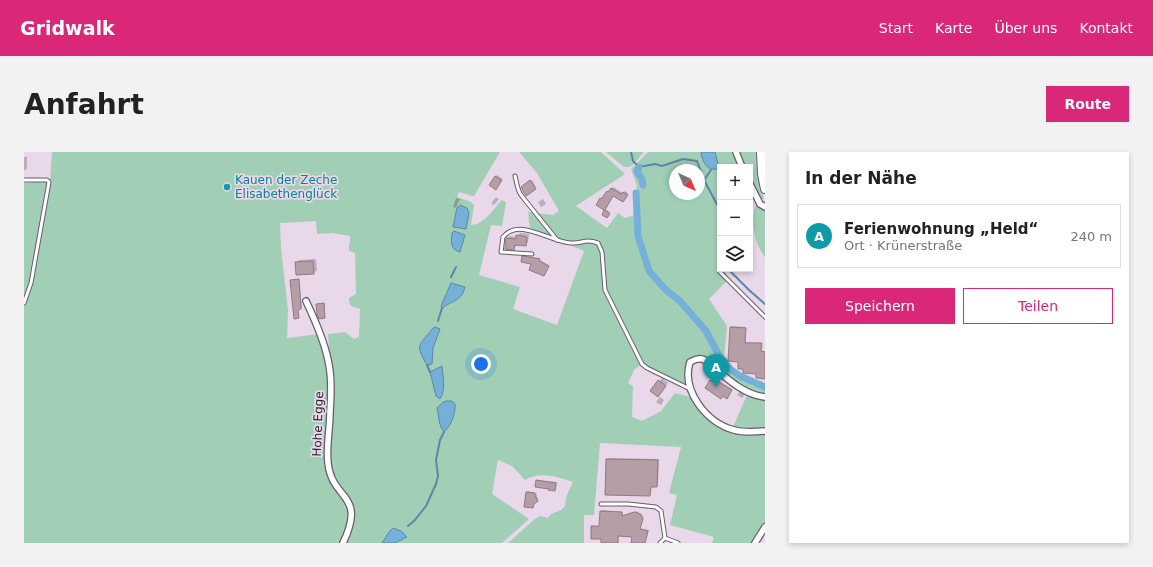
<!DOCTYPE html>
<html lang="de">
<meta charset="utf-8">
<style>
body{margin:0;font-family:"DejaVu Sans",sans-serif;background:#f2f2f2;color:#222}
.controls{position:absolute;right:12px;top:12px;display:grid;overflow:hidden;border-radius:0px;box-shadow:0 2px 6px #0003}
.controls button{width:36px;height:36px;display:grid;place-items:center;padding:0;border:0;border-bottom:1px solid #e0e0e0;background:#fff;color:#222;font:20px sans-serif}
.compass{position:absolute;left:645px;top:12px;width:36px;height:36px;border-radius:50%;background:#fff;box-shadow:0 2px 6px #0003;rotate:136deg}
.you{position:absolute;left:457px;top:212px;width:14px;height:14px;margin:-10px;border:3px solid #fff;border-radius:50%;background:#1a73e8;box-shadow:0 0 0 6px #1a73e833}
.badge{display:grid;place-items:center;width:26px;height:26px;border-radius:50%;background:#db2777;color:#fff;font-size:13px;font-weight:700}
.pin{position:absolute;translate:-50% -33px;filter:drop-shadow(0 1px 2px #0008)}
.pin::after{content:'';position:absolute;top:21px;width:14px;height:12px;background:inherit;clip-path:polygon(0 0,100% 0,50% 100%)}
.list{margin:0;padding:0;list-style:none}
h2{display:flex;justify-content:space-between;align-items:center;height:52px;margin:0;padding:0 16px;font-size:17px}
h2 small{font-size:13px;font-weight:400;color:#767676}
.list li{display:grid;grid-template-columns:26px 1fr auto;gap:12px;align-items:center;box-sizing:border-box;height:64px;margin:0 8px 8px;padding:0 8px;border:1px solid #e0e0e0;border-radius:0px}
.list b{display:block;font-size:15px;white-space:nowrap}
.list p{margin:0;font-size:13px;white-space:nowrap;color:#767676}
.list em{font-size:13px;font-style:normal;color:#767676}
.actions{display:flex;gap:8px;padding:12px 16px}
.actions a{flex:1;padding:9px 0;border:1px solid #db2777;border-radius:0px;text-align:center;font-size:14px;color:#db2777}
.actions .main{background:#db2777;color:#fff}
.icon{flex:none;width:22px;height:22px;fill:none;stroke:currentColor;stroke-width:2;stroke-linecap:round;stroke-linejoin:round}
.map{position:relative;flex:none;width:741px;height:391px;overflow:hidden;border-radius:0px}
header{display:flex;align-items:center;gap:24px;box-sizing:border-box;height:56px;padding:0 20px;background:#db2777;color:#fff}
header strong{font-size:19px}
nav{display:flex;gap:22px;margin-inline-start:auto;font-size:14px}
.intro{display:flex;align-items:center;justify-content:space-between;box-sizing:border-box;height:96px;padding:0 24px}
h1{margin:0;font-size:28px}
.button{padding:10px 18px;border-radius:0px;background:#db2777;color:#fff;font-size:14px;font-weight:700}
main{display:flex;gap:24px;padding:0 24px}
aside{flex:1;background:#fff;border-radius:0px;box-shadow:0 2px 6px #0003}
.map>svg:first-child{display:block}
.green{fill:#a1cfb6;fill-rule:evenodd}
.water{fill:#75b0d8;stroke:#5f86a4}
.shadow{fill:#0003}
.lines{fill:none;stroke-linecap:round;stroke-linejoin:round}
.stream{stroke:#5f86a4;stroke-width:2}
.canal{stroke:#75b0d8;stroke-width:7}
.building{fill:#b69ea6;stroke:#917b82}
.service-casing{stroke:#695b6b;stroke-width:5}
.minor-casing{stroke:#695b6b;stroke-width:8}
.secondary-casing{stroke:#695b6b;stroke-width:10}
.service{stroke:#fff;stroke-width:3}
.minor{stroke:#fff;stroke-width:5.5}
.secondary{stroke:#fff;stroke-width:8}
.culture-dot{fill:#0f9aa8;stroke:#e8d8ea;stroke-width:1.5}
.labels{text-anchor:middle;stroke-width:3.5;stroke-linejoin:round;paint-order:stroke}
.culture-label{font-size:12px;fill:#0d838f;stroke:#e8d8ea;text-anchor:start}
.street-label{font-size:12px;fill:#2b252c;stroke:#e8d8ea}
</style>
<header>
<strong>Gridwalk</strong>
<nav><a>Start</a><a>Karte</a><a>Über uns</a><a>Kontakt</a></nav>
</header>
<div class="intro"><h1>Anfahrt</h1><a class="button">Route</a></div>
<main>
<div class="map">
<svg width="741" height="391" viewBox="0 0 741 391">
<rect width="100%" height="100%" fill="#e8d8ea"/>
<!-- green -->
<g class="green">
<path d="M28,0h448l-26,44h-2l-13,-4 -2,5 14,5 3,3 -3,20c13,0 23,-17 31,-25l4,2 -4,24 -11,-1 -12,50 41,12 -7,22 44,16 27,-74 -54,-23 -2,-16 25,3 6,-4 -22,-38 -18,-21h82l24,22 -49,32 31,22 11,-15 7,5 10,-3 2,-30 -6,-16 17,-17h86l6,15h-20v102h5l2,12 -18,18 18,27 -3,33 29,27 12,1v9l-4,-1 -24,-11 -31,-25 -6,-3h-6l-7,5 -3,12 1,10h-2l-41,-19 -8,6 -6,13 5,3 -1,31 10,4 19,-10 14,-18 16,4c9,17 28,33 49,36 8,2 17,1 25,0v89l-14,21h-39l2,-6 -44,-12 7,-30 -8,-2 12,-46 -81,-4 -6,72h-10v28h-76l28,-25 4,-2 8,2 3,-4 10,-4 4,-4 1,-9 7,-15c-16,-5 -31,-11 -48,-2l-13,-14 -14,-6 -6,34 37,25 -27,24h-156c4,-9 8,-18 8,-27 1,-17 -14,-25 -21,-38 -3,-5 -3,-10 -4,-16l4,-65 -5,-63 17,-2 9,7 5,-2 1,-28 -9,-3 -2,-4v-4l7,-4 -1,-41 -6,-2c-1,-5 2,-9 1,-15l-18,-3 -15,1 -1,-13 -36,2 1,25 7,62 -1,28 32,-4c4,13 9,27 10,42 3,30 -3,60 -3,90l2,9 4,7 17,23 -1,13 -7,25h-317v-237l8,-24 2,-17 -3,18 -7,20v-120l26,-2zM651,18h24v24h-24z"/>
<polygon points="582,0 620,0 609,13 604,15 600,15"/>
<polygon points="715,0 733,0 736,33 740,47 736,47 726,25 726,15 721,15"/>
<path d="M732,52l9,7v46c-11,-14 -15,-36 -9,-53z"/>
<polygon points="723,243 741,248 741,275 722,278 709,275"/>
</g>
<!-- water -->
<g class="water">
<path d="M677,0h14l4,16c-11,5 -17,-6 -18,-16z"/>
<polygon points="436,53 443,56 445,61 442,77 429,75 433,56"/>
<path d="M430,79l11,4 -5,17c-10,-2 -9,-12 -8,-19z"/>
<path d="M427,131l14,4c-4,15 -12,13 -23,21l-1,-2z"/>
<path d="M411,175l5,2 -7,19 -1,16 -5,1c-12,-21 -9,-18 6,-37z"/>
<path d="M418,214c1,11 4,24 -2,33l-4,-3 -6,-24z"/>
<path d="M422,249h6l3,3c1,9 -4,22 -11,28 -6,-8 -5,-16 -7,-24l5,-5z"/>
<polygon points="369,376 377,379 383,385 371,391 358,391 365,380"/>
</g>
<!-- shadow -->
<g class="shadow">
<polygon points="0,5 3,5 3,16 2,18 0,18"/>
<polygon points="473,23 478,27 473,35 466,33"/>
<polygon points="508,28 512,35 511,36 499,34"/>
<polygon points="589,35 599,41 601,39 604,41 599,49 589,44 581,57 586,60 584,64 579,62 582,58 573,53 577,47 579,47 584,40 586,39"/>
<polygon points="472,45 475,47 470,53 467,52"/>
<polygon points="432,46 436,47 432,56 429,55"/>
<polygon points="519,47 522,52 517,55 514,50"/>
<polygon points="496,81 505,82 504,90 501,93 493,92 490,97 483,86 486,84 493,85"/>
<polygon points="500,104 516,106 516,108 525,113 521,122 520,123 508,111 498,105"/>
<polygon points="292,107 293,118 290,121 272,111 275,108"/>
<polygon points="275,127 278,155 277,156 273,153 268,129"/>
<polygon points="295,151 301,151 301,164 300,165 294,152"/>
<polygon points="708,174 722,175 722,190 738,191 738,199 741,199 741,227 737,227 737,225 733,221 720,216 715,209 707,175"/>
<polygon points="638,226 644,231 636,241 627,239"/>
<polygon points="688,227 694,231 695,229 708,237 704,244 682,236"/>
<polygon points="716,239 721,242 718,246 713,243"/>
<polygon points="636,245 640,248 637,253 632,250"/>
<polygon points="584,306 635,307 634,333 627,334 626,343 583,307"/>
<polygon points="514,328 533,330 532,337 530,338 526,336 513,329"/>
<polygon points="504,339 512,341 514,347 511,350 509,355 503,340"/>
<polygon points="578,358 599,360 599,364 612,359 618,362 619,365 616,376 625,378 621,391 608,391 610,384 595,383 594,391 578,391 578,386 568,375 576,374"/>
</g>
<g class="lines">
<!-- stream -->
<g class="stream">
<polyline points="607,0 609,9 615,15 631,12 638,14 659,7 673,9 680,28 696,58"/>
<polyline points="680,28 687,18"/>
<polyline points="704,117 725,138 741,152"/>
<polyline points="427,125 432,115"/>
<polyline points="414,169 418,156"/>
<polyline points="403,213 406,220"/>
<polyline points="384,374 391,368 402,354 412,332 414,324 412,308 416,288 420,280"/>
</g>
<!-- canal -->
<g class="canal">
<polyline points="615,15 613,20 618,27 619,33"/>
<polyline points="612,41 614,84 625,119 642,138 656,149 682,179 698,209 706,217 716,224 741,235"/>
</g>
</g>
<!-- building -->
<g class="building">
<polygon points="471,24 478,28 472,38 465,33"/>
<polygon points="506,28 512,37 502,44 497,35"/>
<polygon points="587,36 597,42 599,40 604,43 599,50 589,44 581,58 586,62 583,66 578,63 580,58 572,53 576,46 577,47 583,39 584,40"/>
<polygon points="492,83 503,85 502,94 491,93 490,98 481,97 482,86 492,87"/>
<polygon points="498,104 516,107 515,109 525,114 520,124 505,118 507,112 497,110"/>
<polygon points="289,109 290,122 272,123 271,110"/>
<polygon points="275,127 277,157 274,158 275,166 270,167 266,128"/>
<polygon points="300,151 301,166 295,167 293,162 292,152"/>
<polygon points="706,175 722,176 721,191 738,191 737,199 741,200 741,227 732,226 732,222 719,221 719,217 714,217 714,210 704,209"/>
<polygon points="634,228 642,234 634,245 626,239"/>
<polygon points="686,228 692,231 693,229 708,238 703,247 699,244 697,247 681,236"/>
<polygon points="582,307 634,308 633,335 627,335 626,344 581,343"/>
<polygon points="512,328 532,331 531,339 524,338 525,337 511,335"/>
<polygon points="502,340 511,341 511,344 514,349 510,352 509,356 500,355"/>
<polygon points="576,359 598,360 598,364 610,360 614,361 617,363 619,367 616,377 624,379 621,391 607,391 608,385 594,384 594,391 577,391 577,387 567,387 567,374 575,374"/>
</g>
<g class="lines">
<defs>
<g id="service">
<path d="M491,24c2,7 2,13 6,19l36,45"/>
<polyline points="0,28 23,28 25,30 7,131 0,151"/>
<path d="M508,102l-31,-2 2,-15c16,-20 47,5 68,6 11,1 14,-5 27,0l4,9 3,38 37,74 5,4 43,21"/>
<polyline points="696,120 741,165"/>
<polyline points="577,352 604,352 632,355 637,359 641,386"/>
<polyline points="636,391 641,386 654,391"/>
</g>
<g id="minor">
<polyline points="712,0 718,15"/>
<polyline points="726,32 736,52 741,55"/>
<path d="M282,149c9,19 18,39 22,59 4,17 3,35 2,52 0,17 -4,35 -2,51 4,38 39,30 15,80"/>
<path d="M741,245c-19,-2 -34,-15 -48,-27 -5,-3 -10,-10 -15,-11 -5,-1 -8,1 -12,3 -9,29 17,61 44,68 10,3 21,2 31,1"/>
<polyline points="731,391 741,375"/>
</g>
<polyline id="secondary" points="737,0 738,22 741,37"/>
</defs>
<!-- service casing -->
<use href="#service" class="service-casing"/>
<!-- minor casing -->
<use href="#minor" class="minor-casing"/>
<!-- secondary casing -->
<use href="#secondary" class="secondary-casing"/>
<!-- service -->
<use href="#service" class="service"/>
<!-- minor -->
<use href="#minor" class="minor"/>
<!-- secondary -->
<use href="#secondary" class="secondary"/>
</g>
<!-- markers -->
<circle class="culture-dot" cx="203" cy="35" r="4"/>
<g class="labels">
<!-- culture labels -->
<g class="culture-label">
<text x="211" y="32">Kauen der Zeche<tspan x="211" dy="14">Elisabethenglück</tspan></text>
</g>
<!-- street labels -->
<g class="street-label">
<text transform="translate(294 272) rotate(-88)" y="4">Hohe Egge</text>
</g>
</g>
</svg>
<div class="controls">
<button>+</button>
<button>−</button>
<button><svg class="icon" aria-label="layers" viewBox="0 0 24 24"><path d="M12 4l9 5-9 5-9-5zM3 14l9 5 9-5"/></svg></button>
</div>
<svg class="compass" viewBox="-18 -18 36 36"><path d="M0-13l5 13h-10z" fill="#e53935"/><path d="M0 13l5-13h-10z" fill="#767676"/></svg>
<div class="you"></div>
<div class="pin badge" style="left:692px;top:235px;background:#0f9aa8">A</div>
</div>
<aside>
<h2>In der Nähe<small></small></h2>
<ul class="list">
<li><span class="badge" style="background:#0f9aa8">A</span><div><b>Ferienwohnung „Held“</b><p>Ort · Krünerstraße</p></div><em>240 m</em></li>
</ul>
<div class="actions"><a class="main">Speichern</a><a>Teilen</a></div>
</aside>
</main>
